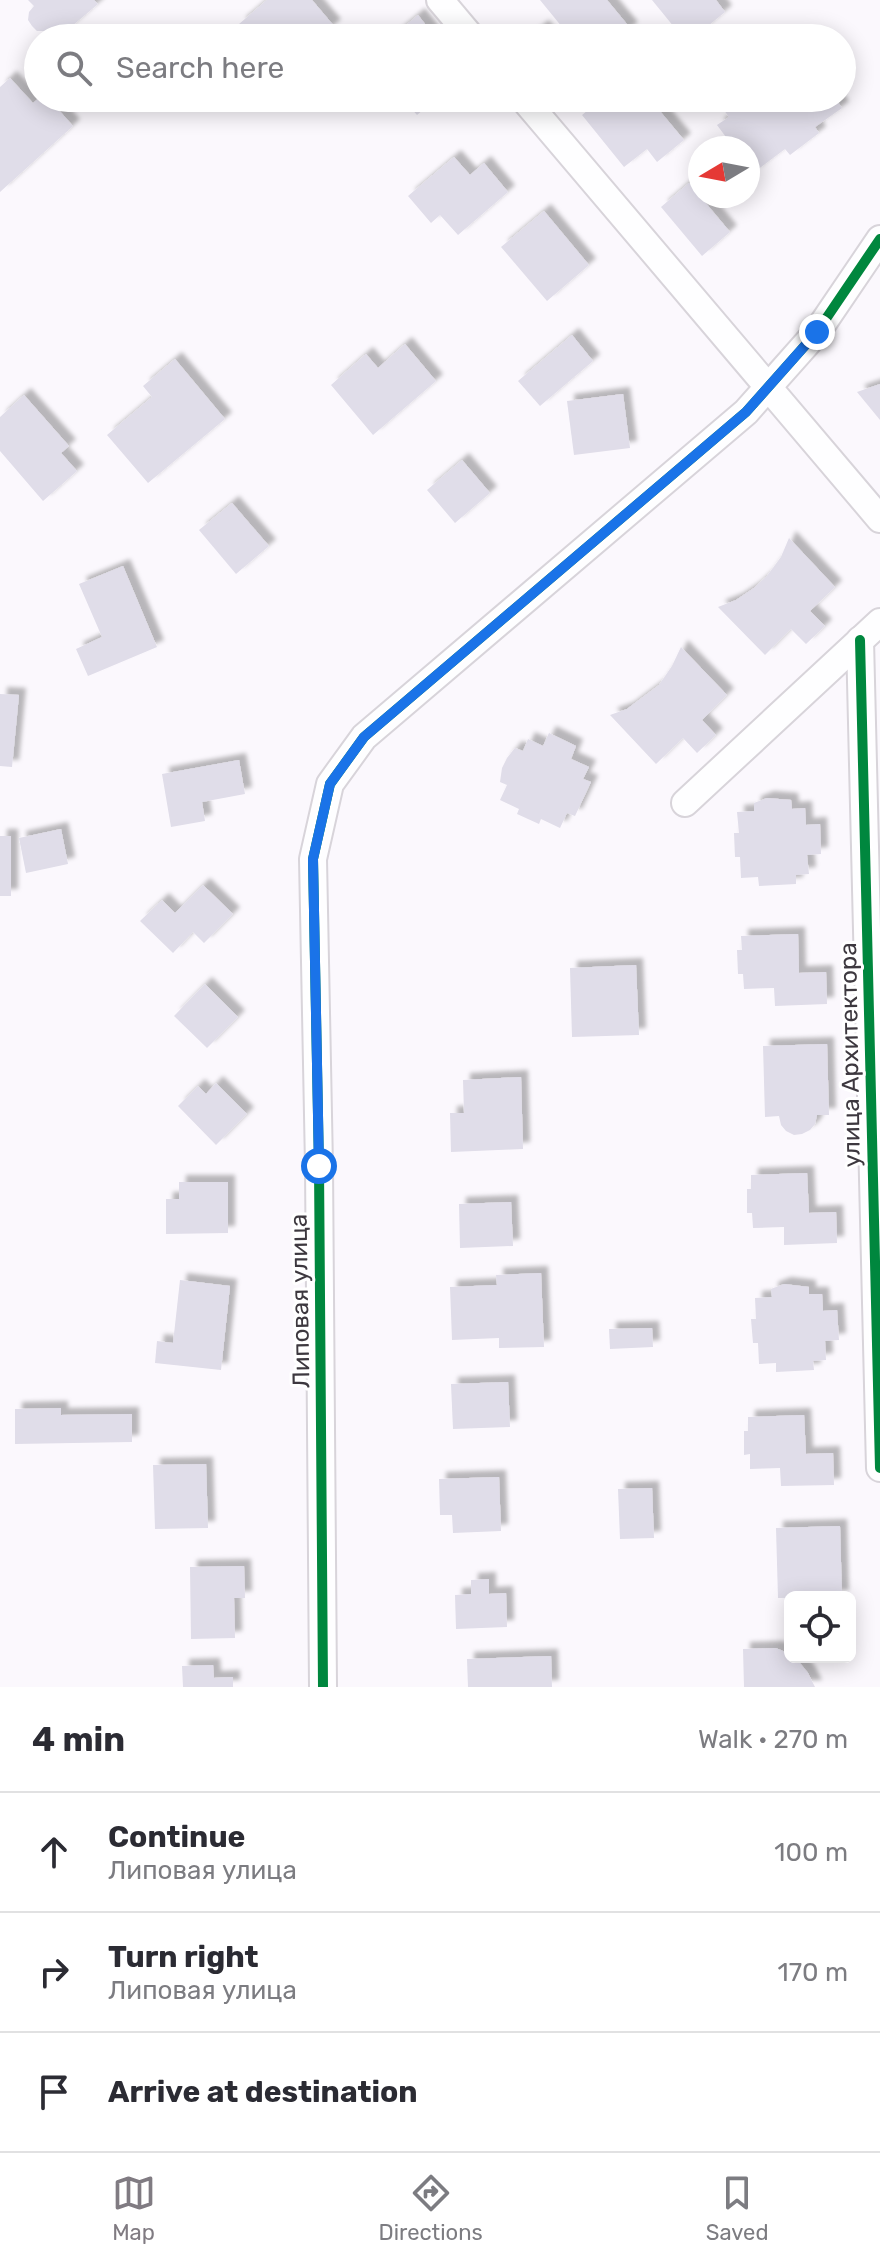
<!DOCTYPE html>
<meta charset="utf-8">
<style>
body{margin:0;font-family:Rubik,sans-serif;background:#f2f2f3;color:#2b2b33}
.controls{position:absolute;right:24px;bottom:24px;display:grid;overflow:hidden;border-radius:12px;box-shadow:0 4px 20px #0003}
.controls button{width:72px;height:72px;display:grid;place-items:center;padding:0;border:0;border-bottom:2px solid #e1e1e2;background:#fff;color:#2b2b33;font:40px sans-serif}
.compass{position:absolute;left:688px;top:136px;width:72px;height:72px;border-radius:50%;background:#fff;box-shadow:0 4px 20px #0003;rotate:260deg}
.stop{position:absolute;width:24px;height:24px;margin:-18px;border:6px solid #1a73e8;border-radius:50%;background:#fff}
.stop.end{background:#1a73e8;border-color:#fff;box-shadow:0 2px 8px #0008}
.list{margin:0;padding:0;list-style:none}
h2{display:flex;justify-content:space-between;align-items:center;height:104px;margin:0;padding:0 32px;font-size:34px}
h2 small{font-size:26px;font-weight:400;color:#7c7c81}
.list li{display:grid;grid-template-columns:52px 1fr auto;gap:24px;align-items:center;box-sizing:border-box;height:120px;padding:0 32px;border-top:2px solid #e1e1e2}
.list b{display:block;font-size:30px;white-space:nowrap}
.list p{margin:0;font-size:26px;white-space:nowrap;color:#7c7c81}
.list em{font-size:26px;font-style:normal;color:#7c7c81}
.icon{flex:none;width:44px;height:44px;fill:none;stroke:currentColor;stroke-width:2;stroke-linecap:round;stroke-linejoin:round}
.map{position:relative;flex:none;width:880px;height:1687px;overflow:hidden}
.search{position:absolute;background:#fff;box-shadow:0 4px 20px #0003;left:24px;right:24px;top:24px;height:88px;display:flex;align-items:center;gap:20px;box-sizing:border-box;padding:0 28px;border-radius:44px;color:#7c7c81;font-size:30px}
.sheet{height:464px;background:#fff}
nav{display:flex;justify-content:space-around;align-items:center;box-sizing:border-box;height:112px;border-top:2px solid #e1e1e2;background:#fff;font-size:22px;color:#7c7c81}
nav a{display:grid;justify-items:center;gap:4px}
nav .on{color:#807b82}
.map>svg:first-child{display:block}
.building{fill:#e0dde9;filter:url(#shadow)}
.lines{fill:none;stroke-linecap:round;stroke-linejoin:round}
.street-casing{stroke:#d8d4da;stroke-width:30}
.street{stroke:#fefeff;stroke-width:26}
.cycleway-casing{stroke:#fff;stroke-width:15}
.cycleway{stroke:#00873e;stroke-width:10}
.route{stroke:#1a73e8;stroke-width:10}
.labels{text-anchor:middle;stroke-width:6;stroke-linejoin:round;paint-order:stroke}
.street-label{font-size:24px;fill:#3d383f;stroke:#fff}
</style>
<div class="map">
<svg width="880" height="1687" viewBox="0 0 880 1687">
<defs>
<filter id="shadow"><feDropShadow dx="7" dy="-7" stdDeviation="2" flood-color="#0004"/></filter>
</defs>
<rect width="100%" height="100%" fill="#fbf8fd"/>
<!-- building -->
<g class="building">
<polygon points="28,0 94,0 98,4 59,37 52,28 45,31 37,31 32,26 28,20 29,12 34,6"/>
<polygon points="267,0 312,0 334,26 319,38 251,38 239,24"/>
<polygon points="540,0 607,0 631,29 619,38 571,38"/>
<polygon points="652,0 716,0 725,12 693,38 683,38"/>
<polygon points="418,15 436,38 391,38"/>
<polygon points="542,27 551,38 528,38"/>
<polygon points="10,78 33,103 39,98 48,98 73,126 0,192 0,87"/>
<polygon points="402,98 437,98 417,115"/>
<polygon points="552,98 579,98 563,111"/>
<polygon points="603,98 649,98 684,140 657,162 647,149 624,167 582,115"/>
<polygon points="715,98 835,98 842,108 815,127 819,133 790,155 785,149 753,173 748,167 748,148 734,148 717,125 729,117"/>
<polygon points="454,157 470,175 484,163 508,192 458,235 440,215 431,223 408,196"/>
<polygon points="689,183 730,232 702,256 661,207"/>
<polygon points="544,211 589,265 547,301 501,247"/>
<polygon points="572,335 593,361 540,406 518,381"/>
<polygon points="405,344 436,381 373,435 331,385 366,354 378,368"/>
<polygon points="175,359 225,419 148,483 107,435 152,397 143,386"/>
<polygon points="880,384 880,420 857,392"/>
<polygon points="623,394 630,448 574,455 567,401"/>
<polygon points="24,395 69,446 61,453 77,471 43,501 0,451 0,417"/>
<polygon points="462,460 490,493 455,523 427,490"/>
<polygon points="232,503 269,546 236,574 199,530"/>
<polygon points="789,538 835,587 810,611 825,626 806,644 791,629 765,655 718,607 736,600 754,588 767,576 781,557"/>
<polygon points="123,566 157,647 88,676 76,649 102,637 79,584"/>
<polygon points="681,647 727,695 702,720 716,735 697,753 683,738 656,764 610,715 627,709 659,685 672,666"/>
<polygon points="0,694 19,695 12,767 0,766"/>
<polygon points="549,733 576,746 571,759 589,767 583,779 591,782 575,816 567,813 560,828 541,819 539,824 517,814 519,809 500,800 507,785 500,782 502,768 507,758 515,748 523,751 528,739 543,746"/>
<polygon points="239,760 245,794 202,802 205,821 171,827 162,774"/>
<polygon points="767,798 791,800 792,809 805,808 806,825 820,824 821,854 807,855 809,874 796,875 796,884 759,886 758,877 741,878 740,857 735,857 734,833 739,833 737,812 754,811 754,803"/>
<polygon points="61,829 68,864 26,873 19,838"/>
<rect x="0" y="836" width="11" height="60"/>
<polygon points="203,885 233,914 204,943 193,932 173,953 140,921 162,900 175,913"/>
<polygon points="798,934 799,973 826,972 827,1004 775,1006 774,988 744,989 743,974 738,974 737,950 742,950 741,936"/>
<polygon points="636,965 639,1035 572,1037 570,968"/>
<polygon points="205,984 238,1017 207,1048 174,1016"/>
<polygon points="827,1044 829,1115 817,1115 815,1124 810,1130 802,1134 794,1135 786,1131 781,1125 779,1116 765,1117 763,1046"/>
<polygon points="521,1077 523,1149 451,1152 450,1113 464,1113 463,1080"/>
<polygon points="216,1083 247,1114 216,1145 178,1106 198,1086 206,1094"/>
<polygon points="807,1173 809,1213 836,1212 837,1243 784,1245 784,1227 753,1228 752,1213 747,1213 747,1189 751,1189 751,1175"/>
<polygon points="179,1182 228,1182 228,1233 166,1234 166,1199 179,1199"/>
<polygon points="511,1202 513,1246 460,1248 459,1204"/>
<polygon points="541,1273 544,1347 499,1348 499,1338 452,1340 450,1287 497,1285 496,1275"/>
<polygon points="180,1280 230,1286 221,1370 155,1363 157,1341 173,1343"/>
<polygon points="784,1284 809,1287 809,1294 822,1294 823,1311 837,1310 839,1340 825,1341 826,1360 813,1361 814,1370 776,1372 776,1363 759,1364 758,1343 753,1343 751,1319 756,1319 755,1298 772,1297 771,1289"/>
<polygon points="652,1328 653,1347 610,1349 609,1329"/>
<polygon points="508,1382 510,1427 453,1429 451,1384"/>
<polygon points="61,1408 61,1415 132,1414 132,1442 15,1444 15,1409"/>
<polygon points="804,1415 806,1454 833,1453 834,1485 781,1486 780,1468 750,1469 750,1454 744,1455 744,1431 748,1431 748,1417"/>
<polygon points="206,1464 208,1528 155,1529 153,1465"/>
<polygon points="499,1477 501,1531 453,1533 452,1515 440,1515 439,1479"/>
<polygon points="652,1488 654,1538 620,1539 618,1489"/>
<polygon points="840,1526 842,1597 778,1598 776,1528"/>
<polygon points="244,1566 245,1598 234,1598 235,1638 191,1639 190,1567"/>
<polygon points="489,1579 489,1594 506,1593 507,1627 456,1629 455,1595 471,1594 471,1580"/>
<polygon points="776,1648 790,1654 790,1657 795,1657 808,1673 815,1687 744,1687 743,1649"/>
<polygon points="551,1656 552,1687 468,1687 467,1659"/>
<polygon points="213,1665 214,1678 233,1677 233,1687 183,1687 182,1666"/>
</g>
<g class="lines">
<defs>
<g id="street">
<polyline points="440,0 472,38"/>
<polyline points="523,98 880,519"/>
<polyline points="860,640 880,1468"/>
<polyline points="685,803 880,622"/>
<polyline points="323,1687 319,1166 313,859 330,784 364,737 746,412 817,332 880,239"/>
</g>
</defs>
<!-- street casing -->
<use href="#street" class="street-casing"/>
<!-- street -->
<use href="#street" class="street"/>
<defs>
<g id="cycleway">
<polyline points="860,640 880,1468"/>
<polyline points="323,1687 319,1166 313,859 330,784 364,737 746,412 817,332 880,239"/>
</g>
</defs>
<!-- cycleway casing -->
<use href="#cycleway" class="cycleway-casing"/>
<!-- cycleway -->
<use href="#cycleway" class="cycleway"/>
</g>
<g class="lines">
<!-- route -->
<polyline class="route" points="319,1166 313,859 330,784 364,737 746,412 817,332"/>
</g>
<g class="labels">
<!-- street labels -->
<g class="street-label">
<text transform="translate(850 1055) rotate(-91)" y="8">улица Архитектора</text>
<text transform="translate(300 1301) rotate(-91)" y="8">Липовая улица</text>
</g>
</g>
</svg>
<div class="controls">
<button><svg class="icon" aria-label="locate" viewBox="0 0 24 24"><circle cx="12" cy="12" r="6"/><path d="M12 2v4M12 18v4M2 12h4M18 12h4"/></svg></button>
</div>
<svg class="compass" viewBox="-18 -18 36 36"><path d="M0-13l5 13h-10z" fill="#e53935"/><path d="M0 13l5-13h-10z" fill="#7c7c81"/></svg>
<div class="stop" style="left:319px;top:1166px"></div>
<div class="stop end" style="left:817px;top:332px"></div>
<div class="search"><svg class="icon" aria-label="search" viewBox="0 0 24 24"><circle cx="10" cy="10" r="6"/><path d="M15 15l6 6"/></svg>Search here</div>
</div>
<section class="sheet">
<h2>4 min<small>Walk · 270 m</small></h2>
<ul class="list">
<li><svg class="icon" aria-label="ahead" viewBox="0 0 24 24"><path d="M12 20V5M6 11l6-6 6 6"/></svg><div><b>Continue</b><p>Липовая улица</p></div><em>100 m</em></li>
<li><svg class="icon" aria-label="right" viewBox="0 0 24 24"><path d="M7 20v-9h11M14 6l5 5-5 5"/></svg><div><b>Turn right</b><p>Липовая улица</p></div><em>170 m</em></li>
<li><svg class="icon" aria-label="arrive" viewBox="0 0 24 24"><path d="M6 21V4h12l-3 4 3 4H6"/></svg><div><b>Arrive at destination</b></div></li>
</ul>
</section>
<nav>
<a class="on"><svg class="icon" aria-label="map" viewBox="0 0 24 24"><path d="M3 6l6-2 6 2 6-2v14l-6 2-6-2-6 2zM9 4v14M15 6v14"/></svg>Map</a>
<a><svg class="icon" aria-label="directions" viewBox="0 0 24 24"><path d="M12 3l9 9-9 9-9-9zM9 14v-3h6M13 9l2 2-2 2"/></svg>Directions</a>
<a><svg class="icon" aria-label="saved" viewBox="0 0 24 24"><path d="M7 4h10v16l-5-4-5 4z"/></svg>Saved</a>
</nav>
